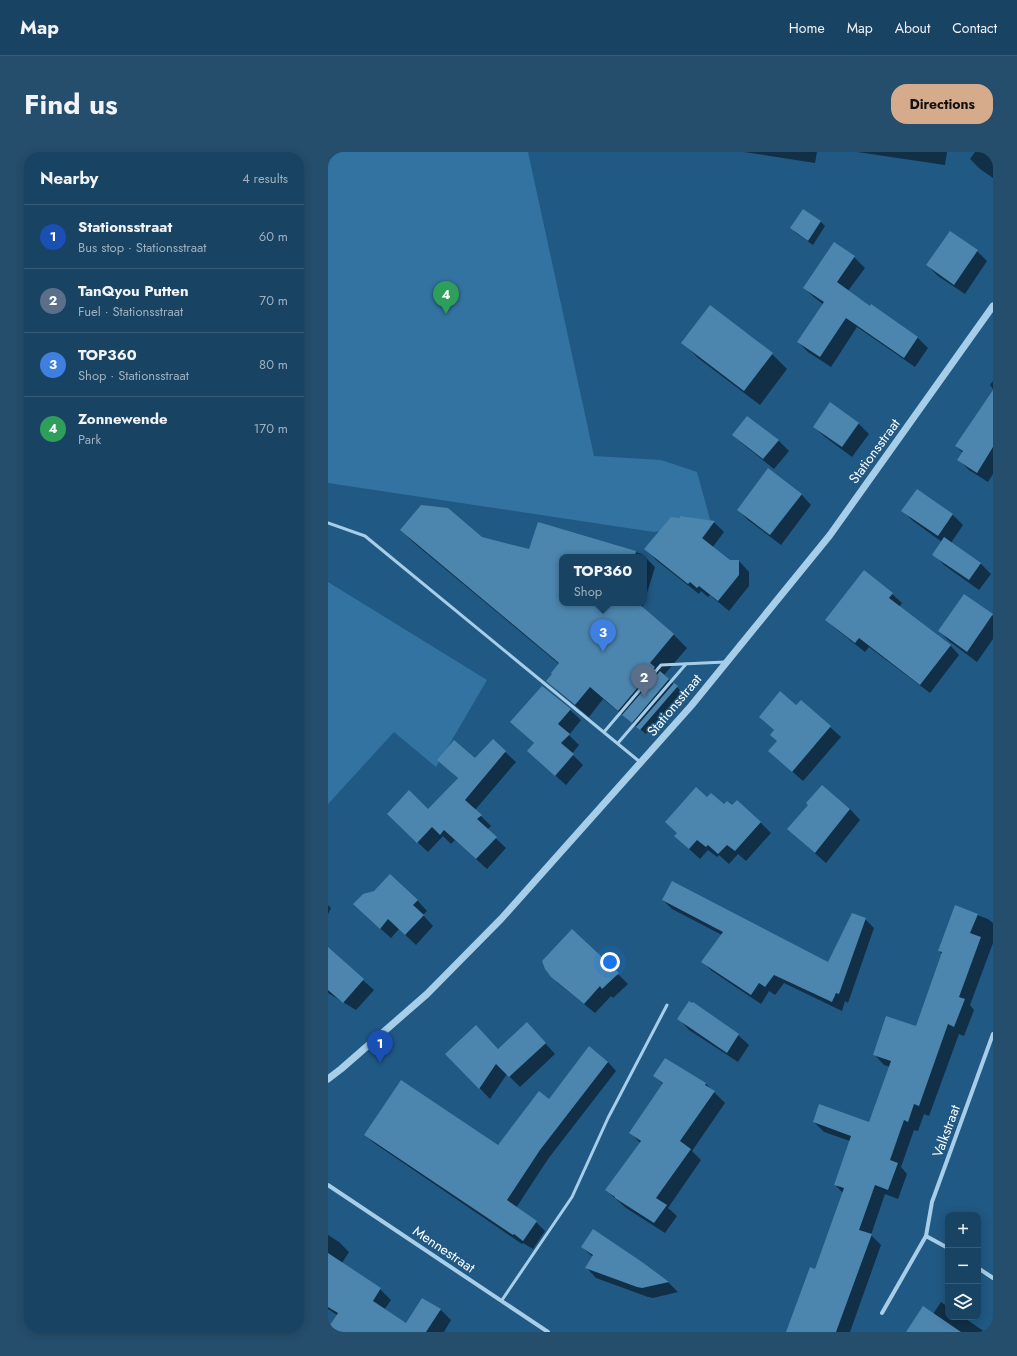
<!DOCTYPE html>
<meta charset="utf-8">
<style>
body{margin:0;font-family:Jost,sans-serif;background:#254e6c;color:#f1f3f6}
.controls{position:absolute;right:12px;bottom:12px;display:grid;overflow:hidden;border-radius:8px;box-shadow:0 2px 10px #0003}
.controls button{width:36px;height:36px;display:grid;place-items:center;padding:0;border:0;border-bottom:1px solid #365c78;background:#184363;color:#f1f3f6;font:20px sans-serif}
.you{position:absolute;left:282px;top:810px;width:14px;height:14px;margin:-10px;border:3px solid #fff;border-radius:50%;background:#1a73e8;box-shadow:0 0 0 6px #1a73e833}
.badge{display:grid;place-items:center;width:26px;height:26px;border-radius:50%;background:#d6ab8b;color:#fff;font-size:13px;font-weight:700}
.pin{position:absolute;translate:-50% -33px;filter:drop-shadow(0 1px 2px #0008)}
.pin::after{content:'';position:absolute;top:21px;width:14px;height:12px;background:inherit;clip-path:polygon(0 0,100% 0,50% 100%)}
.popup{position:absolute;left:231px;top:402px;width:88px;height:52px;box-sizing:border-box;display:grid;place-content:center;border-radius:8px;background:#184363;filter:drop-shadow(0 1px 3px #0005);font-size:13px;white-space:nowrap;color:#9fb0be}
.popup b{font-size:15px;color:#f1f3f6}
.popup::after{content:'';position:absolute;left:50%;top:100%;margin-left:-8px;border:8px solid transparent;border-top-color:#184363}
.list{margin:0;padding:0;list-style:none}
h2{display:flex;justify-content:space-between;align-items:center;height:52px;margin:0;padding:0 16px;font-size:17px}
h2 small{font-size:13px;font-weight:400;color:#9fb0be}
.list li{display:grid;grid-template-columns:26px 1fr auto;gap:12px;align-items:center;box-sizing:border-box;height:64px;padding:0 16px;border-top:1px solid #365c78}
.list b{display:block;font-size:15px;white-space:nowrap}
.list p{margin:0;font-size:13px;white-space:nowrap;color:#9fb0be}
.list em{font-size:13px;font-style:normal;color:#9fb0be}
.icon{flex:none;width:22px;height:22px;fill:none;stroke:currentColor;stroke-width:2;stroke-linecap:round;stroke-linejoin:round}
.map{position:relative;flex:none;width:665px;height:1180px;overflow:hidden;border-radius:16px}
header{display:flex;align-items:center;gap:24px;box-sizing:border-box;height:56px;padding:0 20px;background:#184363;border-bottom:1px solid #365c78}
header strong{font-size:19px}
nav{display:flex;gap:22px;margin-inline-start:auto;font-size:14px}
.intro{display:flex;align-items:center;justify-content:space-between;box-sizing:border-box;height:96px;padding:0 24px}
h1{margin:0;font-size:28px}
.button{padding:10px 18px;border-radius:16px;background:#d6ab8b;color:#111;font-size:14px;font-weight:700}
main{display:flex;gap:24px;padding:0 24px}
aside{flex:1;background:#184363;border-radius:16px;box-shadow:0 2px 10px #0003}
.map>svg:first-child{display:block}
.green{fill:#3373a1}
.shadow{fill:#0007;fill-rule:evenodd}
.building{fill:#4c85ae}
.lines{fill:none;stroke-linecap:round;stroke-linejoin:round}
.service{stroke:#a7cee9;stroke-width:3}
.minor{stroke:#a7cee9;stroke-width:4}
.tertiary{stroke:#a7cee9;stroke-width:7}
.labels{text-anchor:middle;stroke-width:3;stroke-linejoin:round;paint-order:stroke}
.street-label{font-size:14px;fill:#fff;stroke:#205984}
</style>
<header>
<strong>Map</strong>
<nav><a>Home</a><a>Map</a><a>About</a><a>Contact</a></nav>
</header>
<div class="intro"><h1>Find us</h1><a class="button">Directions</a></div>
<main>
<aside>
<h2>Nearby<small>4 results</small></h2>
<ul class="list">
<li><span class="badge" style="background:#1a4fb4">1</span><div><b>Stationsstraat</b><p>Bus stop · Stationsstraat</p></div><em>60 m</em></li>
<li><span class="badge" style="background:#5c6f8a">2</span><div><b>TanQyou Putten</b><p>Fuel · Stationsstraat</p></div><em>70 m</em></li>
<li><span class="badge" style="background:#3f7fe0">3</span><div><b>TOP360</b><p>Shop · Stationsstraat</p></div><em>80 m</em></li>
<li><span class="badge" style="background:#2e9e5b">4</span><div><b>Zonnewende</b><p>Park</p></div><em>170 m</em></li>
</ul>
</aside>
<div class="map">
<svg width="665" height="1180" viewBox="0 0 665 1180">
<rect width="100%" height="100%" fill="#205984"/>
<!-- green -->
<g class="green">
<polygon points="0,0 200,0 266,304 333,308 369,320 383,371 326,380 0,331"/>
<polygon points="0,430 159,528 108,615 66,580 0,652"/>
</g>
<!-- shadow -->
<g class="shadow">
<polygon points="416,0 489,0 487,11"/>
<polygon points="529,0 619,0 617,13"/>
<polygon points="647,0 665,0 665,26 652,17 642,7"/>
<polygon points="492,69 497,74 485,93 468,81 463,76"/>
<polygon points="649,99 659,109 637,142 610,124 599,113"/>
<polygon points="526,105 537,116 520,139 542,155 544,154 590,186 600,196 587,215 529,175 503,215 480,200 470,190 495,152 487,146 476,136"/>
<polygon points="355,191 444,202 459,217 432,253 370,206"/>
<polygon points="665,229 665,237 662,233"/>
<polygon points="665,239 665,322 660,330 641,318 630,307 635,301 628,294"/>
<polygon points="503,252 531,272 541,282 524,305 497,285 486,275"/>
<polygon points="419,265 451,289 461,299 446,317 416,293 405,283"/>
<polygon points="589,338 625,363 635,373 623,391 653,412 663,422 651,438 616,413 606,402 614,390 585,369 575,359"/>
<polygon points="473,342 483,353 453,393 420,368 410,358"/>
<path d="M386,370l10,10 -12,16 17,13h10l10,11v14l-20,25 -19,-16 -2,2 -7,-6 -2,3 -43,-34 -10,-11zM380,376h2l-11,15 -1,-1z"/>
<polygon points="210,372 314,402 327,415 316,451 316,405 234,405 234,451 316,451 314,456 346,483 359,496 336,523 354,540 318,582 275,547 261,565 233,542 220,529 231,512 86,391 73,378 153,386 202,399"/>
<polygon points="564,442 574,451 571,455 622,493 631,503 602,541 541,495 537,500 508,477 498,468"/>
<polygon points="636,443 665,464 665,487 649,510 621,489 611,479"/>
<polygon points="214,535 242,558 253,568 241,583 251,593 244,602 255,613 238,633 211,609 207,592 194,580"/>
<polygon points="473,549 513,585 475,629 441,599 450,589 447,579 432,565 468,554"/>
<polygon points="165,589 188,610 147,658 163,674 159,678 178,696 159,717 127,688 123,692 115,684 100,700 70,672 100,658 130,626 111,608 148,608"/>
<polygon points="494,634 522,657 532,668 498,711 460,677 481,653"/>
<polygon points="379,647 432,670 443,681 418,709 410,702 401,712 391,703 389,705 380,698 372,707 347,684"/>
<polygon points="89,748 99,759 95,763 105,774 88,793 71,777 63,786 37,763"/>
<polygon points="335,748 501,812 537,767 546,776 520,851 517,849 514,859 456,831 447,843 441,839 433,852 384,819 375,810 394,783 344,757"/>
<polygon points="0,753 3,756 0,762"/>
<polygon points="628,755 660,767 665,771 665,791 642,853 646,858 636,884 631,882 601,964 596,962 590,979 586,978 573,1015 579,1022 570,1047 557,1042 543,1083 553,1093 522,1180 466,1180 515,1041 507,1033 522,989 496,980 486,970 542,971 562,915 556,913 546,902 589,876 614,802 611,799"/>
<polygon points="0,797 46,838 28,858 0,841"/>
<polygon points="220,821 290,822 300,832 285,846 283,844 267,861 231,832"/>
<polygon points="351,867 410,883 421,893 410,910 361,878"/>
<polygon points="209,882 227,902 192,935 179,922 162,947 119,902 170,898"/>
<polygon points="337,907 378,932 397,951 364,999 373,1008 340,1056 349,1064 337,1081 298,1056 278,1038 312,991 303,981 335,932 326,924"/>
<polygon points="280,910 288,919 220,1007 188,1056 208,1070 217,1079 205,1097 195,1091 194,1092 46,991 37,983 170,994"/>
<polygon points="265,1078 340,1130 350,1140 325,1146 320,1145 268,1126 258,1115 265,1105 254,1095"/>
<polygon points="0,1083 11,1090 21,1100 14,1111 52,1137 63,1148 56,1158 78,1172 113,1158 123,1168 116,1180 9,1180 9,1163 0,1157"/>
<polygon points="613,1150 620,1155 620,1165 635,1165 657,1180 579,1180 605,1162"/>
</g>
<!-- building -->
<g class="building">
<polygon points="475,57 493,69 480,89 462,76"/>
<polygon points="622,79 650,98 626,133 598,113"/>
<polygon points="506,90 527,104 509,130 542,154 543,152 590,185 576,206 518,166 492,205 469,190 496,150 475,136"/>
<polygon points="382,153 445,201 416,239 353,191"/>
<polygon points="665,238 665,295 649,321 629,308 635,299 627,294"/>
<polygon points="502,250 531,271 514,295 485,275"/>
<polygon points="419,264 451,288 435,307 404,283"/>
<polygon points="440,316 474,342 442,383 409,358"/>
<polygon points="589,337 625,362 610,384 573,359"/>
<polygon points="93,353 120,356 154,385 201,397 210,370 308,399 307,405 234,405 234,451 310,451 346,482 322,511 327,515 290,559 262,535 247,553 218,529 224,522 223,521 231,511 72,378"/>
<polygon points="352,364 387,369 374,386 402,408 411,408 411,423 390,449 371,434 369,436 362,430 360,432 316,397 343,365 352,366"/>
<polygon points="616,385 653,411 641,428 604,403"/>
<polygon points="536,418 565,441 561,446 623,493 592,533 531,486 527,491 497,468"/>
<polygon points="636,442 665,462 639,500 610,479"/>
<polygon points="332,519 341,527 304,571 294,563"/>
<polygon points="346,531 350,534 312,578 308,575"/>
<polygon points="214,534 243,557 230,572 242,582 233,591 246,602 227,624 199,599 206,591 182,570"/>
<polygon points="452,539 468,553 473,548 503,574 464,620 440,599 449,589 442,583 446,578 431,565"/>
<polygon points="165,587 178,599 137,648 154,663 149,667 169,685 148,707 116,678 112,683 104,675 89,691 59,662 81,638 100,657 130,626 109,608 126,588 147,606"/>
<polygon points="494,633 522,657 487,701 459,677 480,653 478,651"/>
<polygon points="368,635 379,645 383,641 396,652 399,649 404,653 409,648 433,670 407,699 399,693 390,702 380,693 378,695 369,688 361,697 346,684 349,681 337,670"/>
<polygon points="62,722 90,748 85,753 96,763 77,783 60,767 52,777 25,752 35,742 46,739"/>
<polygon points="344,729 500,810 524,761 538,766 511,842 508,841 504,850 446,823 437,835 431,831 423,843 373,810 395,780 334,748"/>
<polygon points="627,753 650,762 642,781 653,785 631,845 637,847 626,875 620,872 591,954 586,952 580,970 576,968 562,1008 570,1011 560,1038 547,1033 531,1078 544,1082 508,1180 458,1180 482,1115 487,1117 516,1036 506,1033 523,984 485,970 491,952 541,970 563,909 545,903 558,864 588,874 614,800 610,799"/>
<polygon points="244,777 291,821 274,837 272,834 256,852 223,825 217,817 214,809"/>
<polygon points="0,795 36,827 15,851 0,838"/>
<polygon points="361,849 364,851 365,850 411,882 399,901 349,867"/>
<polygon points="199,870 218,891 181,925 168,912 151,937 117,902 148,873 170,897"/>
<polygon points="261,894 280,910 212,998 179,1048 209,1069 195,1089 186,1082 185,1083 36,983 73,928 170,993 211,939 221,947"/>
<polygon points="337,906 378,931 377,933 387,939 352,989 363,997 328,1046 339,1053 326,1071 287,1046 287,1045 277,1038 313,989 301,981 335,931 325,924"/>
<polygon points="265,1077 314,1110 341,1130 314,1136 309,1135 257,1116 265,1103 253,1095"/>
<polygon points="0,1101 53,1136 45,1149 78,1171 94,1146 113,1157 98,1180 0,1180 0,1176 10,1161 0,1155"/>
<polygon points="595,1154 633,1180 578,1180"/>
</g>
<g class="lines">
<!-- service -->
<g class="service">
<polyline points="0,371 37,384 312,610"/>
<polyline points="276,580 333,513 397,510"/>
<polyline points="290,591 358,512"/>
<polyline points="174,1148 244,1045 280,966 339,853"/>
</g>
<!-- minor -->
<g class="minor">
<polyline points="0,1033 220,1180"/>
<polyline points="598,1084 620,1096"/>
<polyline points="650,1116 665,1126"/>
<polyline points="554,1161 598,1084 604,1050 665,882"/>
</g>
<!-- tertiary -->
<polyline class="tertiary" points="0,927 13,917 99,842 173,767 363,554 502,383 665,154"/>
</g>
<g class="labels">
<!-- street labels -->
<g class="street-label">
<text transform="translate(546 299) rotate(-54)" y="5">Stationsstraat</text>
<text transform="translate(346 553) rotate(-50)" y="5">Stationsstraat</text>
<text transform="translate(618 979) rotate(-70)" y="5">Valkstraat</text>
<text transform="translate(116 1097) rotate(34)" y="5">Mennestraat</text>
</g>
</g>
</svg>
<div class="controls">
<button>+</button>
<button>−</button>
<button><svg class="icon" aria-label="layers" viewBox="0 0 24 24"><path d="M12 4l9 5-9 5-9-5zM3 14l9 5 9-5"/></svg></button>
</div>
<div class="you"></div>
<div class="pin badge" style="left:52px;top:911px;background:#1a4fb4">1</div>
<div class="pin badge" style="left:316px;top:545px;background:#5c6f8a">2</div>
<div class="pin badge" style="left:275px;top:500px;background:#3f7fe0">3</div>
<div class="popup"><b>TOP360</b>Shop</div>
<div class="pin badge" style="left:118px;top:162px;background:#2e9e5b">4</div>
</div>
</main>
